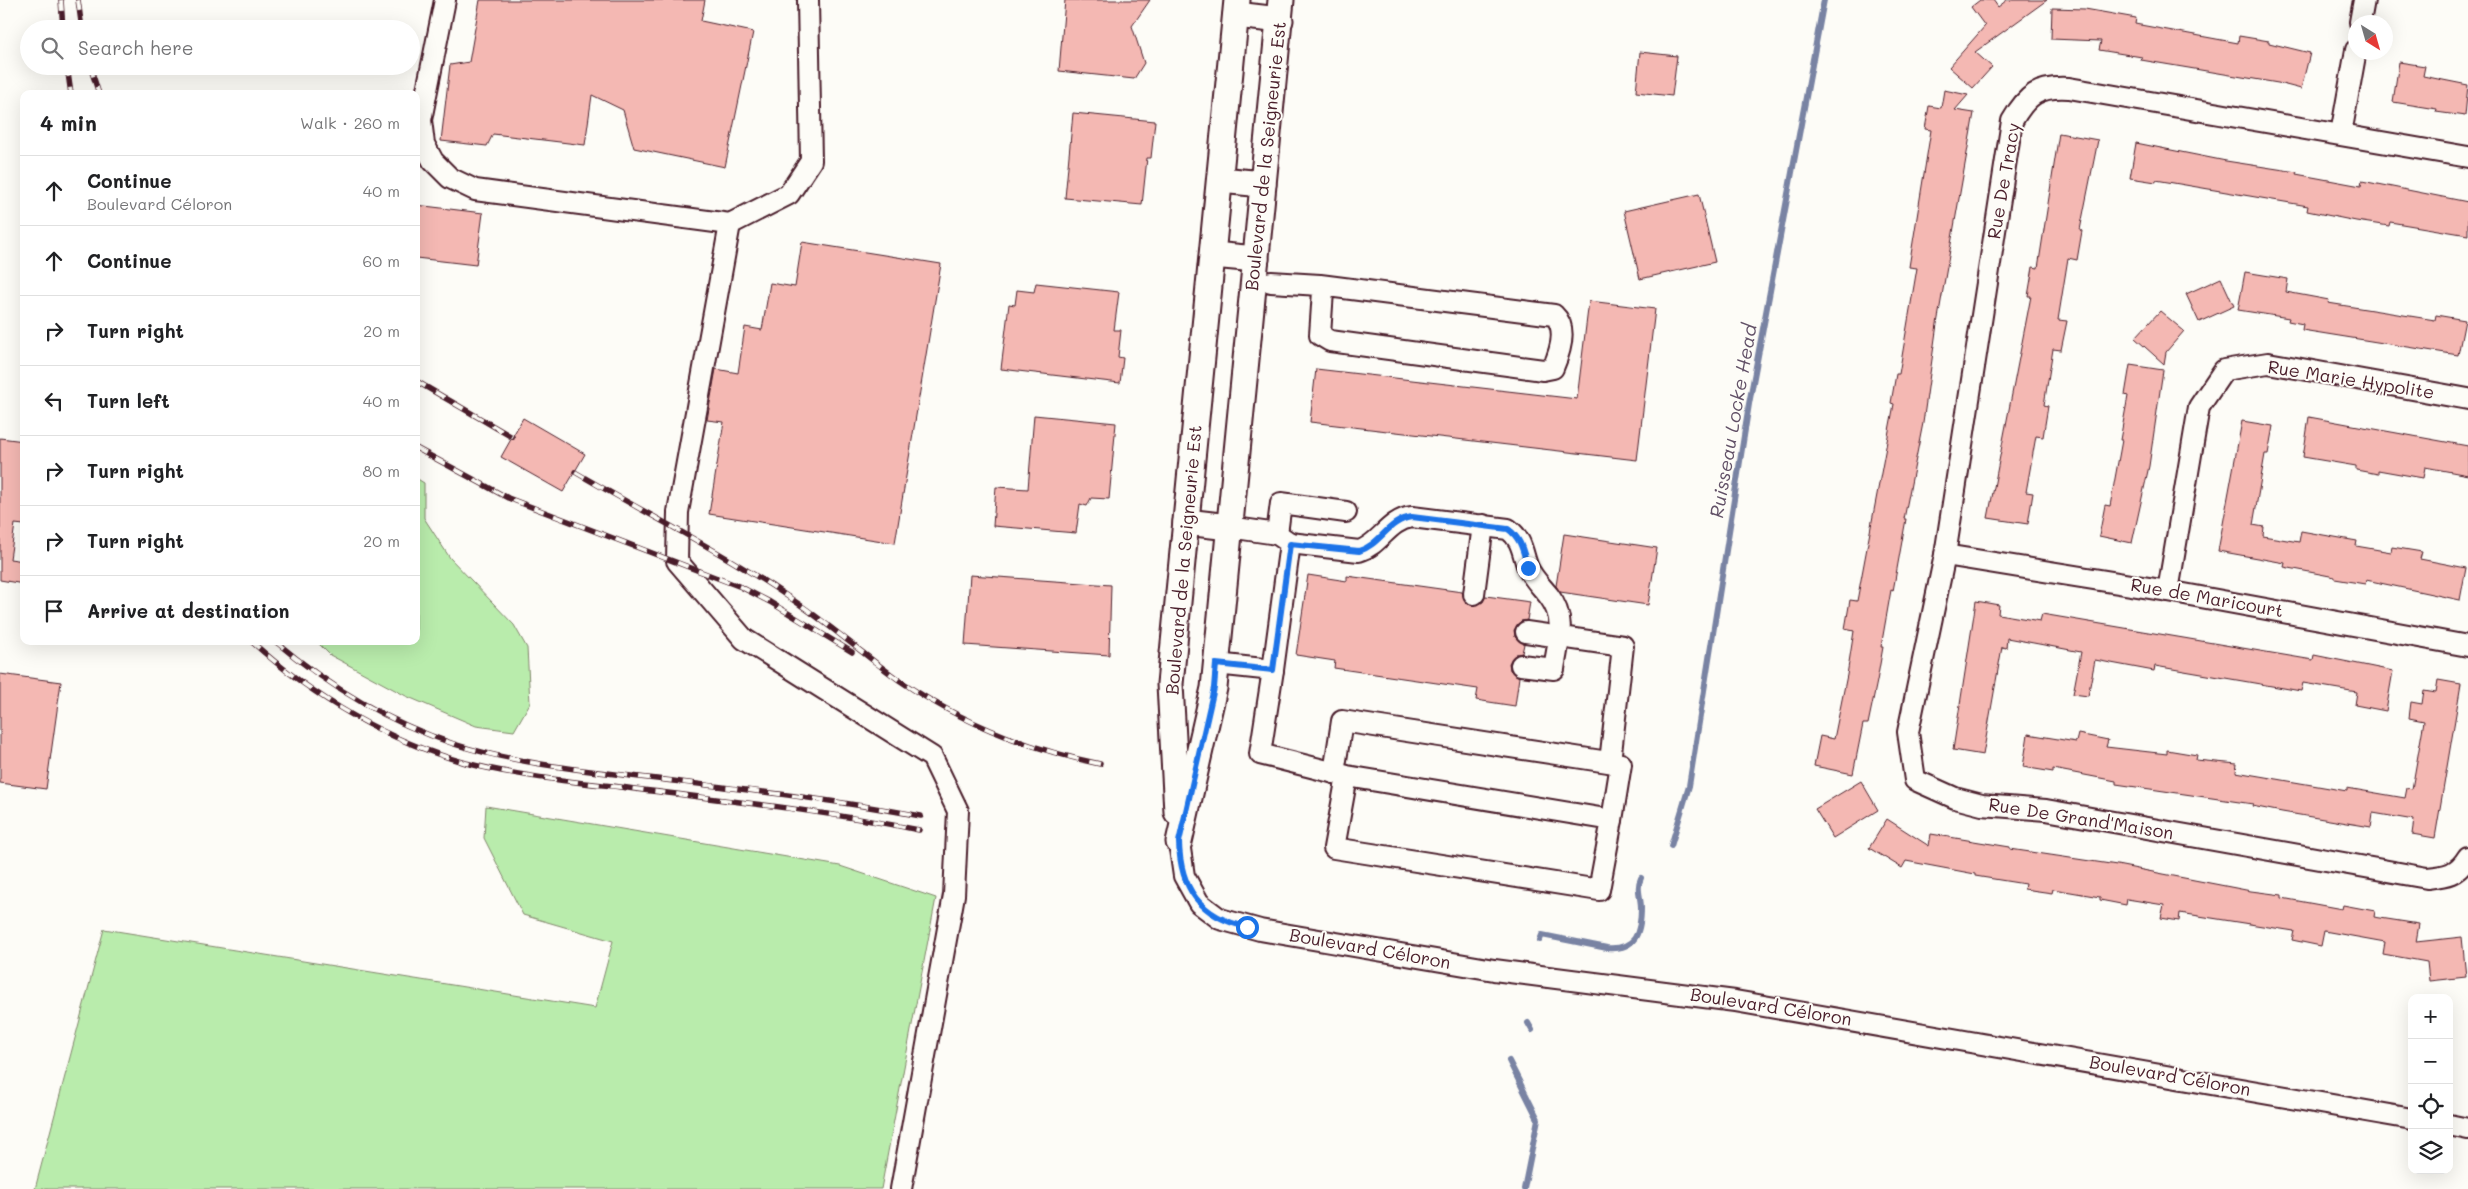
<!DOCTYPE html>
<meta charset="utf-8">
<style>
body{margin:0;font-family:Mali,sans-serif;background:#f2f2f2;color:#202124}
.controls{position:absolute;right:15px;bottom:15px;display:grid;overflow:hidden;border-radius:10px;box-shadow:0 5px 20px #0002}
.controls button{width:45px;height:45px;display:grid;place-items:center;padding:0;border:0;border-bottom:1px solid #e0e0e0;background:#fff;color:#202124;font:25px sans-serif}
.compass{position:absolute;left:2348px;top:15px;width:45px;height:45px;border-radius:50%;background:#fff;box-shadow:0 5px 20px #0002;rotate:143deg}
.stop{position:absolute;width:15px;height:15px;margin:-11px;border:4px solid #1a73e8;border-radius:50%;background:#fff}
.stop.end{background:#1a73e8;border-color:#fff;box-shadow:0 1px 5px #0008}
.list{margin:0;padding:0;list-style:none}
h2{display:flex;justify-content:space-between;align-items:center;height:65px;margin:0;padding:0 20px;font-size:21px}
h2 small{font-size:16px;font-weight:400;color:#757577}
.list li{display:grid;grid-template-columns:32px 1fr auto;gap:15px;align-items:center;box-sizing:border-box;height:70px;padding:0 20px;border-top:1px solid #e0e0e0}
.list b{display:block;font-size:19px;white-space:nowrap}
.list p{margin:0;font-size:16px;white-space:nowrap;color:#757577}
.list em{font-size:16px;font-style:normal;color:#757577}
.icon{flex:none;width:28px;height:28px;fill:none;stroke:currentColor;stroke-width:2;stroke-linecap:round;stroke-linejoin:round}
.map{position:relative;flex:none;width:2468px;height:1189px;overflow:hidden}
.search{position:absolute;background:#fff;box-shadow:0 5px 20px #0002;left:20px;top:20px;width:400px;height:55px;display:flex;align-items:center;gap:12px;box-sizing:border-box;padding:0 18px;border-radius:28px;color:#757577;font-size:19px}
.panel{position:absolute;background:#fff;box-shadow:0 5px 20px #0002;left:20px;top:90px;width:400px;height:555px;border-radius:10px}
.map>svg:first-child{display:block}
.green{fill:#b9ecac;stroke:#82866c}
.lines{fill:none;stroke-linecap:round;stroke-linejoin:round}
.stream{stroke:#7983a3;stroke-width:6}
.building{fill:#f4b8b3;stroke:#4a1f2b}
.minor-casing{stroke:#4a1f2b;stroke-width:24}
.major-casing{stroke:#4a1f2b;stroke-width:29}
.minor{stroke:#fdfcf7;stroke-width:20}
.major{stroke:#fdfcf7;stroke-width:25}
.rail-casing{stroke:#4a1f2b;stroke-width:5.5}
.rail{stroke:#fdfcf7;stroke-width:4;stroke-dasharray:11;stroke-linecap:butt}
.route{stroke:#1a73e8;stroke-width:6}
.labels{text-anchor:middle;stroke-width:4;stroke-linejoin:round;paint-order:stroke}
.street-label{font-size:18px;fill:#4a1f2b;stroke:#fdfcf7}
.water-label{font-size:19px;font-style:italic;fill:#625167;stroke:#fdfcf7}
</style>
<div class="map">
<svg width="2468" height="1189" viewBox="0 0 2468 1189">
<rect width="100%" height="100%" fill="#fdfcf7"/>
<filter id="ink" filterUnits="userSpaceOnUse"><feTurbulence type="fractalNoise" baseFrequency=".02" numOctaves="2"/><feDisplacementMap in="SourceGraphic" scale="10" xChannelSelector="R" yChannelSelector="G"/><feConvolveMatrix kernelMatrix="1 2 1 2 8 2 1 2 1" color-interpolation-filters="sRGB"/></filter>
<g filter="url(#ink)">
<!-- green -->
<g class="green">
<polygon points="416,478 424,483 424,518 450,558 514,625 527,648 530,703 514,731 476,726 406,696 330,655 316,641 416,641"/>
<polygon points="486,806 840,866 936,898 881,1189 35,1189 104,929 595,1008 613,941 523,915 484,838"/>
</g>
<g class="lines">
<!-- stream -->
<g class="stream">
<polyline points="1671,846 1689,786 1749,404 1824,0"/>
<path d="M1540,940l2,-5 65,13c28,2 34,-14 34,-40 0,-11 -5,-20 0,-30"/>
<polyline points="1528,1023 1532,1030"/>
<polyline points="1509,1061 1538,1119 1524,1189"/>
</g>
</g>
<!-- building -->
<g class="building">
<polygon points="480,0 705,0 701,21 753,32 725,167 634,148 623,110 592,95 585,145 493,134 487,146 441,141 450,65 469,62"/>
<polygon points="1065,0 1150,0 1132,26 1144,63 1134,79 1059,71"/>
<polygon points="1980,0 1993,0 1998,7 2007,0 2047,0 1975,52 1992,67 1973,88 1949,67 1985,26 1971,7"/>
<polygon points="2052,8 2085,9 2136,18 2135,24 2238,43 2239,36 2269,41 2269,43 2310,53 2301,89 2278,83 2141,60 2142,57 2099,50 2101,41 2051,39"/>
<polygon points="1640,52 1677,56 1672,96 1636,92"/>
<polygon points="2399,62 2425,66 2423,76 2468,85 2465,116 2436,112 2437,109 2393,102"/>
<polygon points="1944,90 1968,95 1955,110 1974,113 1937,324 1923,423 1904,519 1906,519 1893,591 1891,590 1881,647 1883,647 1877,681 1868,724 1863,724 1853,774 1814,766 1820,736 1834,739 1847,675 1854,631 1845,629 1850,600 1857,601 1894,404 1891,403 1896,374 1899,374 1917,268 1909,267 1931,130 1925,129 1929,106 1941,108"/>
<polygon points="1073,113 1155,121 1151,158 1147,158 1142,205 1065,198"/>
<polygon points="2059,133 2098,140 2080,230 2082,231 2077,260 2068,258 2058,320 2067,321 2061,350 2053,349 2044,405 2048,406 2043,437 2036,436 2026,492 2033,493 2028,524 1988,518 2031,296 2028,296 2033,267 2038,268"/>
<polygon points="2136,143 2226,161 2297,172 2296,174 2361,186 2362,181 2468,202 2468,235 2390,222 2389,226 2356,221 2307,211 2308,206 2156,180 2156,182 2130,178"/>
<polygon points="1699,194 1715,262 1640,279 1624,211"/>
<polygon points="416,205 483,213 476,265 416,258"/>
<polygon points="802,242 941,264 895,543 709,514 724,422 707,420 716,369 738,373 745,327 762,330 770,283 795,287"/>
<polygon points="2245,272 2288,279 2286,292 2329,300 2328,303 2435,320 2436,315 2465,320 2458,355 2302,330 2303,324 2288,321 2289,318 2238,310"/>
<polygon points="2221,278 2234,306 2199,322 2186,294"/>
<polygon points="1036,283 1119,292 1114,330 1121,330 1118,357 1123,358 1120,383 1001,369 1009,304 1015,305 1017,290 1034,292"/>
<polygon points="1589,301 1655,309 1637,460 1310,422 1316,369 1577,399"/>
<polygon points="2160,311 2184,331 2166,352 2164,364 2135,338"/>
<polygon points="2130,365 2163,370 2149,466 2132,543 2099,536 2105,505 2110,506 2122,440 2120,440 2128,396 2125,395"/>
<polygon points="1034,415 1116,423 1109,499 1091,498 1087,506 1080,504 1076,533 993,526 996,487 1028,489"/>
<polygon points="2309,417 2468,446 2468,475 2425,467 2423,478 2378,470 2378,474 2356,470 2356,466 2303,457"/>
<polygon points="523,418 585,454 563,492 501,457"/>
<polygon points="2242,421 2273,426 2268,454 2265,454 2253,525 2264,527 2263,536 2299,542 2301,531 2357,541 2356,546 2391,552 2392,547 2422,552 2420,559 2466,568 2460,600 2366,580 2365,584 2335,579 2335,577 2284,567 2285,563 2218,551"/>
<polygon points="0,438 24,441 24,525 15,524 10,559 24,561 24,584 0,580"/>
<polygon points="1564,534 1657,548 1648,605 1560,592 1556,586"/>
<polygon points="970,575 1111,585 1109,655 965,645"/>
<polygon points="1308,575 1347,581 1347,576 1462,592 1466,603 1473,606 1483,602 1486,596 1530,602 1527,620 1521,621 1514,630 1515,637 1524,644 1522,653 1516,654 1509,663 1510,670 1519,677 1515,706 1476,700 1478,689 1334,668 1335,661 1296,655"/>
<polygon points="1976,601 1999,605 1998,614 2040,621 2042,614 2313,660 2314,655 2393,671 2386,711 2355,705 2357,692 2303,683 2301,691 2155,666 2154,671 2095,660 2088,696 2073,694 2081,652 2007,638 2006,648 2002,647 1983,755 1953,750"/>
<polygon points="0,674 61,682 46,789 0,783"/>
<polygon points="2438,680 2461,684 2435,838 2412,834 2414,820 2373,813 2371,827 2282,812 2252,806 2253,804 2116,784 2116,781 2053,769 2053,772 2023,767 2028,734 2076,742 2078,734 2108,740 2106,747 2167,754 2167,750 2197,755 2196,760 2237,764 2236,772 2347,791 2347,788 2405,798 2407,788 2412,789 2424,721 2409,718 2411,702 2422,704 2424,690 2436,692"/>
<polygon points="1861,781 1878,810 1833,838 1815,809"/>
<polygon points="1887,819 1929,846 1931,834 2010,847 2010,849 2117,865 2251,891 2282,895 2282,898 2342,909 2343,905 2375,911 2374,917 2419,924 2416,942 2462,937 2466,977 2429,981 2427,962 2383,954 2385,942 2324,931 2321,946 2292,940 2294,931 2180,913 2179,921 2161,918 2164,905 2127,899 2126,905 2100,900 2100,897 2053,889 2052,893 2024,889 2025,884 1975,876 1975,874 1906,861 1902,868 1869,848"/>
</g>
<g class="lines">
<defs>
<g id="minor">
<polyline points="445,0 421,120 424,144 433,161 450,178 475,190 730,224 789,194 811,161 808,0"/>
<polyline points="2360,22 2364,0"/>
<polyline points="2341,134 2356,50"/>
<path d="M2468,157l-399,-69c-31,-2 -42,7 -57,33l-67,434 -37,177 7,48 40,18 27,7 64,5 381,68c19,-2 30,-3 41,-21"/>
<polyline points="730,224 678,512 677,561 744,639 932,757 958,811 954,895 901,1189"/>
<path d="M1271,282l49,3 3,6 -3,44 10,6 213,29 10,-2c7,-16 15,-40 1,-53l-234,-30"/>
<polyline points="1229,527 1277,534 1281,503 1346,512"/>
<path d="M1290,543l69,8c21,-6 29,-31 53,-34l96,12c15,11 14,24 20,39 5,11 14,19 21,28 18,24 9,45 5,73l-33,-4"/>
<polyline points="1945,555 2168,591 2468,646"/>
<polyline points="2168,591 2199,407 2224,370 2268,363 2468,399"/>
<polyline points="1474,594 1483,525"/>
<polyline points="1526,632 1623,646 1610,762"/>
<polyline points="1216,664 1273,670 1290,543 1277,534"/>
<polyline points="1273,670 1260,754 1347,776 1612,820 1599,890 1334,848 1347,776"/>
<polyline points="1334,773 1342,721 1621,764 1612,820"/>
<polyline points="1179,842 1184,876 1199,903 1220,919 1260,930 1494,970 1735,1001 2412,1119"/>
<polyline points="2449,1125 2468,1129"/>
</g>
<g id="major">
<polyline points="1236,15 1280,20"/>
<polyline points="1220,180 1263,184"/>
<polyline points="1213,255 1256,259"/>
<polyline points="1186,522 1229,527"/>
<polyline points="1177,812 1170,684 1237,0"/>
<polyline points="1179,842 1214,688 1281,0"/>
</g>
</defs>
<!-- minor casing -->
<use href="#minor" class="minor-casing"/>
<!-- major casing -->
<use href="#major" class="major-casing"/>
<!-- minor -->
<use href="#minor" class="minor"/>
<!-- major -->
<use href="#major" class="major"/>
<defs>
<g id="rail">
<polyline points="61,0 63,29"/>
<polyline points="78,0 82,29"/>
<polyline points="67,66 71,94"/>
<polyline points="90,66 99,94"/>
<polyline points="416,381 512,437"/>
<polyline points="416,448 508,498 741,587 770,602 852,652"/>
<path d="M575,472c70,41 144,78 212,124 39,25 74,57 112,84 61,42 129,69 201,84"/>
<path d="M251,641c62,56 134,99 215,122 50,13 102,18 154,24 100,13 201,23 299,43"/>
<path d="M275,641c53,45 113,81 179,103 63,20 129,26 194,34 91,11 183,21 273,38"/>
</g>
</defs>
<!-- rail casing -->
<use href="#rail" class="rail-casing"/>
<!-- rail -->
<use href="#rail" class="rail"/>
</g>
</g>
<g class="lines" filter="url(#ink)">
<!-- route -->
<path class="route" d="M1247,927c-47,-10 -67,-39 -68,-85l35,-154 2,-24 57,6 17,-126 69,7c21,-6 29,-31 53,-34l96,12c14,10 15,23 20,39"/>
</g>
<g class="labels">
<!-- street labels -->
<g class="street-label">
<text transform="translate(1266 156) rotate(-84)" y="6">Boulevard de la Seigneurie Est</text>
<text transform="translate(2004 181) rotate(-80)" y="6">Rue De Tracy</text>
<text transform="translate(2351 380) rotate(9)" y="6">Rue Marie Hypolite</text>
<text transform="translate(1184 560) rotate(-85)" y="6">Boulevard de la Seigneurie Est</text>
<text transform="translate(2207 598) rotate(10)" y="6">Rue de Maricourt</text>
<text transform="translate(2081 819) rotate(9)" y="6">Rue De Grand'Maison</text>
<text transform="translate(1370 949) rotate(10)" y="6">Boulevard Céloron</text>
<text transform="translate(1771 1007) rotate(9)" y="6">Boulevard Céloron</text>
<text transform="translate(2170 1076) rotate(10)" y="6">Boulevard Céloron</text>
</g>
<!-- water labels -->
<g class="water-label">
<text transform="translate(1733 421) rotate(-80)" y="7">Ruisseau Locke Head</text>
</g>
</g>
</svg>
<div class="controls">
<button>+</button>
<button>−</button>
<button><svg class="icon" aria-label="locate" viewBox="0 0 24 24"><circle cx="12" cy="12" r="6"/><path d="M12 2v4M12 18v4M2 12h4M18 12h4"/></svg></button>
<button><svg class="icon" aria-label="layers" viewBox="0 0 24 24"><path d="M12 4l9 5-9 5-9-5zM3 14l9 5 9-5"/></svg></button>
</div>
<svg class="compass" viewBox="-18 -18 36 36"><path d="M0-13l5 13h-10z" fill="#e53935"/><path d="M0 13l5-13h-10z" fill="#757577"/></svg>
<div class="stop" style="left:1247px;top:927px"></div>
<div class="stop end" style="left:1528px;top:568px"></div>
<div class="search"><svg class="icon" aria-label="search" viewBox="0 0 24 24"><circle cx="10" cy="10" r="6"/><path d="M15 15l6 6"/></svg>Search here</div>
<section class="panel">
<h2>4 min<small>Walk · 260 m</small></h2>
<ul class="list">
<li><svg class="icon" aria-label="ahead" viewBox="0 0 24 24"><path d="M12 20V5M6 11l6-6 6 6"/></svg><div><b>Continue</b><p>Boulevard Céloron</p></div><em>40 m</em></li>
<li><svg class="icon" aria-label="ahead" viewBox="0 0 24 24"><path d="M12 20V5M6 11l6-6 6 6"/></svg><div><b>Continue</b></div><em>60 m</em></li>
<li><svg class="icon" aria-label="right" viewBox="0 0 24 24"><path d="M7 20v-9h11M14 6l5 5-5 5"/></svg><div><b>Turn right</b></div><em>20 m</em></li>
<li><svg class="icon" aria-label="left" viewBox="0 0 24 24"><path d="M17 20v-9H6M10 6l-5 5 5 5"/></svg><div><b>Turn left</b></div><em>40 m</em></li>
<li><svg class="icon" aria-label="right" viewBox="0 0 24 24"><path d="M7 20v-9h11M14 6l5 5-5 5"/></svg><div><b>Turn right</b></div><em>80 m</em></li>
<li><svg class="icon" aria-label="right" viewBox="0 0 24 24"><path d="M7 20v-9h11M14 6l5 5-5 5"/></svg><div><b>Turn right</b></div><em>20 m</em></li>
<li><svg class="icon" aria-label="arrive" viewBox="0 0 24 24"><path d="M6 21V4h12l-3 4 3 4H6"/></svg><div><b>Arrive at destination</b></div></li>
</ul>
</section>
</div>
